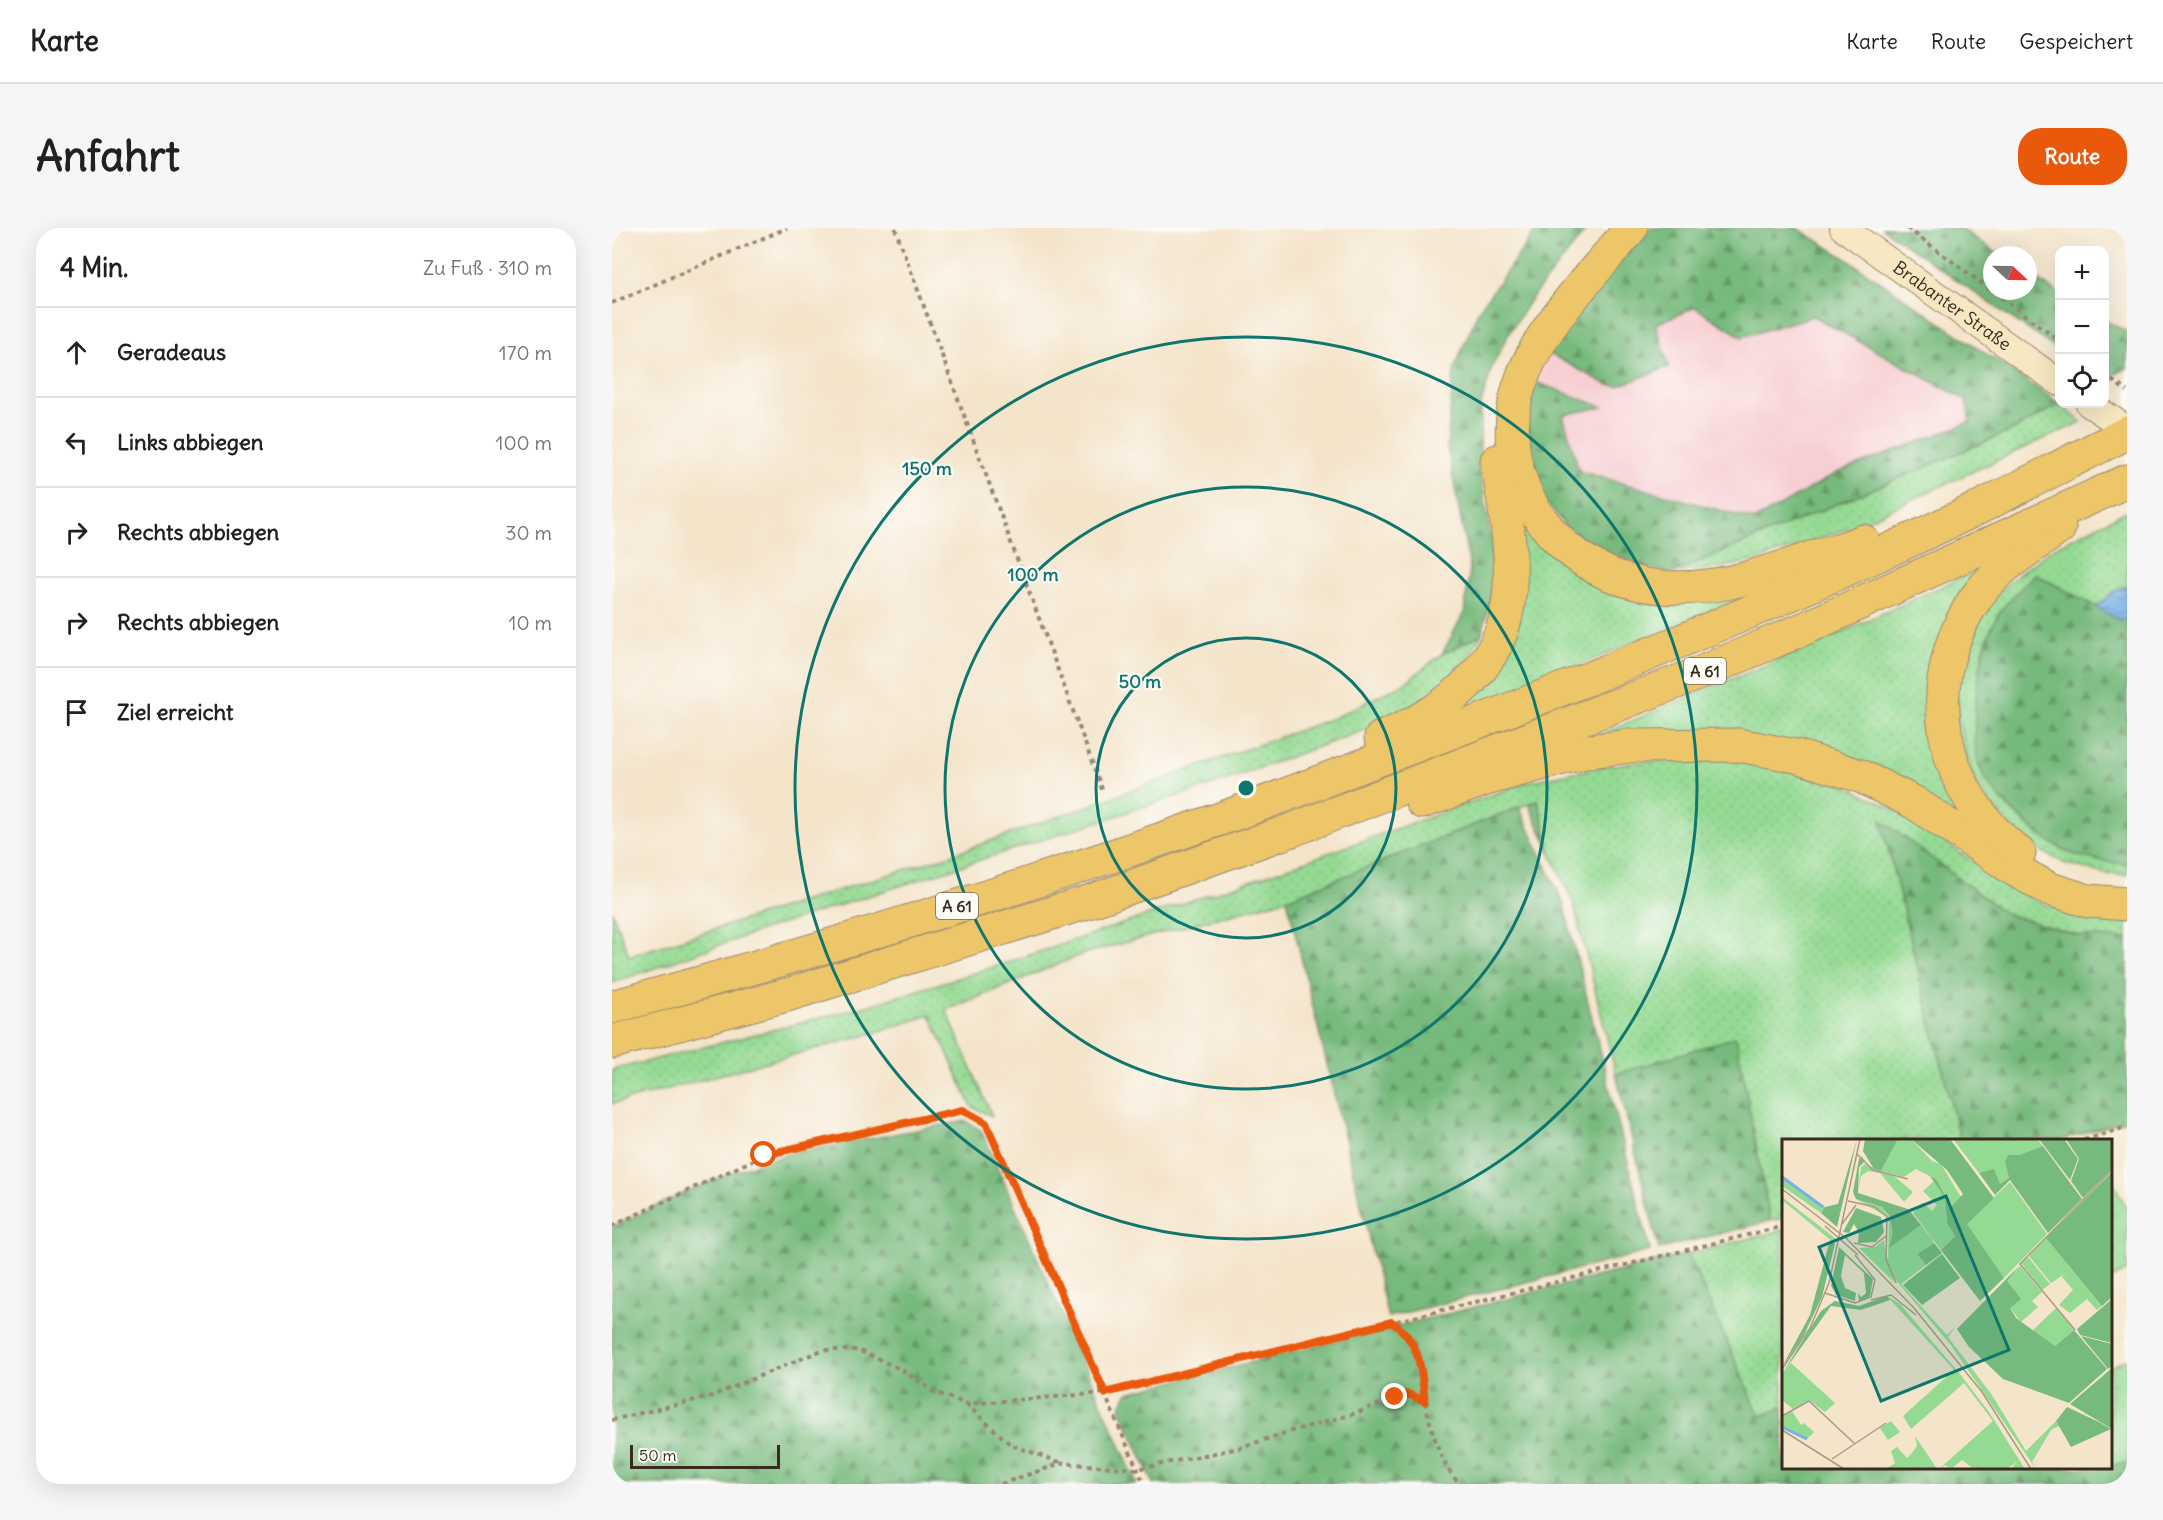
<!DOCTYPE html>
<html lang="de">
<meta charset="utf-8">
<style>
body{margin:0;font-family:Delius,sans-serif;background:#f6f6f6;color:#202124}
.controls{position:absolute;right:18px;top:18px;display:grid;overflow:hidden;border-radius:12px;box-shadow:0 6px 24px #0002}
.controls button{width:54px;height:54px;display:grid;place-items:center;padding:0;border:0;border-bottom:2px solid #e0e0e0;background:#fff;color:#202124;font:30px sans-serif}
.compass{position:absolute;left:1371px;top:18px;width:54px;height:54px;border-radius:50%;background:#fff;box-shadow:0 6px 24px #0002;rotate:112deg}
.scale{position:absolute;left:18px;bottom:15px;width:150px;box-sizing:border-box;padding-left:6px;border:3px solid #3b2a1e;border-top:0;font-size:16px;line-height:21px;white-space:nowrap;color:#3b2a1e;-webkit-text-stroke:4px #fdfcf7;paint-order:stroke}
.stop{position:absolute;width:18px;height:18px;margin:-14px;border:4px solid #ea580c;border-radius:50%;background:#fff}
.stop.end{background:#ea580c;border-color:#fff;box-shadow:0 2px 6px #0008}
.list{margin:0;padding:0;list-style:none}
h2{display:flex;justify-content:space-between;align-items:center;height:78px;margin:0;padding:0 24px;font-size:26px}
h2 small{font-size:20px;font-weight:400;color:#757577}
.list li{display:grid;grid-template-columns:39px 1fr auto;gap:18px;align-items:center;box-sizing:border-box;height:90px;padding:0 24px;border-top:2px solid #e0e0e0}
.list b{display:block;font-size:22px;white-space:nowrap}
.list em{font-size:20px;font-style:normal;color:#757577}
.icon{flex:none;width:33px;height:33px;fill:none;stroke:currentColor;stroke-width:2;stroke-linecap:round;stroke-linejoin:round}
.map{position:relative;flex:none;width:1515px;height:1256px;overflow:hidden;border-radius:24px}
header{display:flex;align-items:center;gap:36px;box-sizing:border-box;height:84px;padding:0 30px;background:#fff;border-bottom:2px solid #e0e0e0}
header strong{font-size:28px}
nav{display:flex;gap:33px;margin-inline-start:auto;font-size:21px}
.intro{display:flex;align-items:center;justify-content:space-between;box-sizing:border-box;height:144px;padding:0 36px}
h1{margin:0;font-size:42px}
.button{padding:15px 27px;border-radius:24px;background:#ea580c;color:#fff;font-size:21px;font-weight:700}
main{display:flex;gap:36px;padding:0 36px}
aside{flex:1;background:#fff;border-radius:24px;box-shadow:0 6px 24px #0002}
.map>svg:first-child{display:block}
.built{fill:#f7cfd3}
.grass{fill:url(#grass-dots);stroke:#688258;stroke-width:1.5}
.forest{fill:url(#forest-firs);stroke:#59724e;stroke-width:1.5}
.water{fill:url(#water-waves);stroke:#5a6d83;stroke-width:1.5}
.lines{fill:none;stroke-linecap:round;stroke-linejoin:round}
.secondary-casing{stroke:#988774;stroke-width:28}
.highway-casing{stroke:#988774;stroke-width:35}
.path{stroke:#988774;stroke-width:4;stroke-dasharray:4.5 4.5;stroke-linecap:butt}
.secondary{stroke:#f7e8c3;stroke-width:26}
.highway{stroke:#ecc669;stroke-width:33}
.route{stroke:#ea580c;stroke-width:8}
.ring{fill:none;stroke:#0f766e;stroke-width:3}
.labels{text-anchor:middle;stroke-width:4.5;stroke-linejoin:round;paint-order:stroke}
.shield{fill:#fdfcf7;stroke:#75695f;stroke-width:1.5}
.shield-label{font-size:16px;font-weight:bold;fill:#3b2a1e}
.street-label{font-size:18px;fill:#3b2a1e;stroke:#fdfcf7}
.inset-river{fill:none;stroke:#78b0e8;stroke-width:3}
.inset-road{fill:none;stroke:#aa9a85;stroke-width:1.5}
.view{fill:#0f766e;fill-opacity:0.15;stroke:#0f766e;stroke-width:3}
.inset-edge{fill:none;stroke:#3b2a1e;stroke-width:3}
.centre{fill:#0f766e;stroke:#fdfcf7;stroke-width:3}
.ring-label{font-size:18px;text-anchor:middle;font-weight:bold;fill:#0f766e;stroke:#fdfcf7;stroke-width:4.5;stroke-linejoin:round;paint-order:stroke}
</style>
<header>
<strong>Karte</strong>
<nav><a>Karte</a><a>Route</a><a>Gespeichert</a></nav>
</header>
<div class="intro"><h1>Anfahrt</h1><a class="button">Route</a></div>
<main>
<aside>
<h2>4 Min.<small>Zu Fuß · 310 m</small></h2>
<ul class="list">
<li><svg class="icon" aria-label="ahead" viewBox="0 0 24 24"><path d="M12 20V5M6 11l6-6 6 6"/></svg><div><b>Geradeaus</b></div><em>170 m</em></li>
<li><svg class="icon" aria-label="left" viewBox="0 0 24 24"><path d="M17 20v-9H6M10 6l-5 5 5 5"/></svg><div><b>Links abbiegen</b></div><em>100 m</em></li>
<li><svg class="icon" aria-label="right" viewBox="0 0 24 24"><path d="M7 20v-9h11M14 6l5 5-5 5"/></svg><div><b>Rechts abbiegen</b></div><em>30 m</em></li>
<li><svg class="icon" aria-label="right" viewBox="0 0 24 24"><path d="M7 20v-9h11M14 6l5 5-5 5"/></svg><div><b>Rechts abbiegen</b></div><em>10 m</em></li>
<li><svg class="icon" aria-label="arrive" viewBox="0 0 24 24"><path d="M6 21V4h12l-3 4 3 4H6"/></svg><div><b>Ziel erreicht</b></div></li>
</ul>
</aside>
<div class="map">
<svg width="1515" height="1256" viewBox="0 0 1515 1256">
<defs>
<pattern id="grass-dots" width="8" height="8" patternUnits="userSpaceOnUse" patternTransform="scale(1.5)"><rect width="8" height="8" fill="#94da93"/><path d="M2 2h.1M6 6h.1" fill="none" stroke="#80bb7e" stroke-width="1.8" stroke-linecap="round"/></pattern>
<pattern id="forest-firs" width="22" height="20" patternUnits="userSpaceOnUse" patternTransform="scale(1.5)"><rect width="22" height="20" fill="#77ba7d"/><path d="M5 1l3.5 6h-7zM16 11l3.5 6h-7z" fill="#639766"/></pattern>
<pattern id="water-waves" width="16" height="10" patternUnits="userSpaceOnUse" patternTransform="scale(1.5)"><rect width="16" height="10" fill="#78b0e8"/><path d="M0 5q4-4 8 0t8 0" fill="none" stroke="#648fbb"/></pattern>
</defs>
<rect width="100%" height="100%" fill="#fdfcf7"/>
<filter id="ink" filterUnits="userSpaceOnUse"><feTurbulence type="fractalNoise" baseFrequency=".0167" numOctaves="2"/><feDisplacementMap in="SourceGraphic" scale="12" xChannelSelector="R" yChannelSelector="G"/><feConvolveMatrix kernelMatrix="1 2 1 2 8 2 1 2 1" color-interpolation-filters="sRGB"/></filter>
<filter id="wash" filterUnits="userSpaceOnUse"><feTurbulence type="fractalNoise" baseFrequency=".008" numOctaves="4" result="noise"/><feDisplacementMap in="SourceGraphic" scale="24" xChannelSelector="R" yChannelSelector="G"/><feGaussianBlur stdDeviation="1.35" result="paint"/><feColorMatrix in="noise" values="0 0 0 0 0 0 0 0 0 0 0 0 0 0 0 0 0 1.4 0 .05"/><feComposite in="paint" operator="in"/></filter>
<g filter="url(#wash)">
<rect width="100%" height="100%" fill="#f4e4ca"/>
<!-- built -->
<polygon class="built" points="1083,79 1130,109 1201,88 1355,172 1358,195 1225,245 1143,292 967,243 950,187 989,178 921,153 934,124 1056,139 1044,96"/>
<!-- grass -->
<g class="grass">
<polygon points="1448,176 1469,194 1240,299 1147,332 1107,340 1060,345 1399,203"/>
<polygon points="900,256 980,346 1160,357 798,508 875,442"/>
<polygon points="1515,283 1515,359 1506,361 1484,379 1423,346 1386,387 1371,423 1365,461 1367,539 1390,572 1422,602 1454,623 1493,633 1515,636 1515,647 1494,646 1452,635 1416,616 1377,575 1349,526 1344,459 1371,379 1398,353 1439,321"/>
<polygon points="1376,337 1329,425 1378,612 1276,551 973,512 1206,415"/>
<polygon points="870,406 861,422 838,451 811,474 761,499 606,555 145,704 0,755 0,683 17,728 336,628 724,489 793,455 830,426"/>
<polygon points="1111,531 1153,536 1228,555 1286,583 1406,663 1434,677 1515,690 1515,711 1468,708 1394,686 1270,593 1348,912 1172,912 1171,990 1158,993 1124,810 1004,846 961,673 939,626 926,572 675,671 471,726 334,782 380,888 360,879 318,787 262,805 0,876 0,842 248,780 397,734 638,653 915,554 987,539 1026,534"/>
<polygon points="1499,949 1515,982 1515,1043 1499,1051"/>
<polygon points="1171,1002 1171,1179 1148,1189 1076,1026"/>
<polygon points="1515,1131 1515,1235 1498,1237 1498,1139"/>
</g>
<!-- forest -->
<g class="forest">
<polygon points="926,0 976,0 918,72 896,107 880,139 869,176 868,241 881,321 882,355 870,406 830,426 852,385 858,340 835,218 842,142 866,83"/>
<polygon points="1039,0 1185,0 1236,32 1448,176 1399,203 1060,345 1001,332 960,307 930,269 913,222 921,153 991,179 951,187 967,243 1143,292 1225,245 1358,194 1354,172 1201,88 1130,109 1083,79 1044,96 1057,139 1006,158 996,157 934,124 1016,22"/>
<polygon points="1270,0 1348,0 1388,27 1380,27 1380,63 1416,63 1416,46 1447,66 1447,123"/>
<polygon points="1492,92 1515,104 1515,140 1493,152"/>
<path d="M1423,346l83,45h9v245c-20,-2 -45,-5 -63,-14 -27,-14 -73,-54 -84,-83 -8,-19 -5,-65 -2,-86 4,-23 8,-46 20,-66 9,-15 25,-28 37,-41z"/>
<polygon points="926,572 939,626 917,576"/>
<polygon points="907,579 951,674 1038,1023 776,1089 675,671"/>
<polygon points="1269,592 1394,686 1468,708 1515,711 1515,892 1450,912 1348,912"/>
<polygon points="1124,809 1158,993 1047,1021 1004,846"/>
<path d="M353,893l16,9 156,354h-525v-257c59,-28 120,-59 184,-75z"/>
<polygon points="1076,1026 1148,1189 1171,1179 1172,1240 1498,1240 1499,1237 1515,1235 1515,1256 542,1256 508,1180 515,1165"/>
</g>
<!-- water -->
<polygon class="water" points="1515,359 1515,391 1506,391 1484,379 1506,361"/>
</g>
<g filter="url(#ink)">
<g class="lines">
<defs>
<g id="secondary">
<path id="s1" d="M1231,0l217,155"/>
<polyline points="1477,176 1515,201"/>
</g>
<g id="highway">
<path d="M1019,0c-38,47 -94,100 -112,159 -30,97 43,192 142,200 52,5 102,-13 150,-29 17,-6 36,-10 52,-17"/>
<path d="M769,510c57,-23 114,-63 126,-127 9,-48 -2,-103 -10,-150"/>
<polyline points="810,574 877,550 976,523 1018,518 1126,517 1184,528 1248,548 1303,575 1403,642 1438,661 1476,673 1515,676"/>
<path d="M1407,625c-81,-62 -102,-173 -41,-258 20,-28 53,-47 81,-67"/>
<path d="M0,779c205,-55 408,-118 608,-188 56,-20 112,-42 168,-63 198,-74 396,-154 586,-246 51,-25 102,-52 153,-77"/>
<polyline points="0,814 178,766 479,673 680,602 1083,447 1198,398 1515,253"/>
</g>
</defs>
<!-- secondary casing -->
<use href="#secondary" class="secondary-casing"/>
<!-- highway casing -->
<use href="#highway" class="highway-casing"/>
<!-- path -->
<g class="path">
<polyline points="283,0 491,564"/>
<polyline points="1295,0 1448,113"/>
<polyline points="0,75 175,0"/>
<polyline points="1492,147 1515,163"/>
<polyline points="1472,912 1515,899"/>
<polyline points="0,998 152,927 351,882 374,895 532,1256"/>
<path d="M780,1094c30,21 27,46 33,78 5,27 15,65 35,84"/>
<polyline points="354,1176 399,1217 450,1235"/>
<polyline points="0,1192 100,1168 210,1122 246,1122 290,1142 323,1164 354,1176 493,1165 1172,998"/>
<polyline points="389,1256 450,1235 525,1241 627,1220 682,1202 735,1188 796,1166 813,1173"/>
</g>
<!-- secondary -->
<use href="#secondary" class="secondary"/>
<!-- highway -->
<use href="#highway" class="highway"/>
</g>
</g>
<g class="lines" filter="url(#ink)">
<!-- route -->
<path class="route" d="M152,927l199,-45 23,13 119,270 287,-71c29,20 29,47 33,79l-17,-7 -13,3"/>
</g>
<!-- distance rings -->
<g class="ring">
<circle cx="634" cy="560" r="150"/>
<circle cx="634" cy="560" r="301"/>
<circle cx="634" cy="560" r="451"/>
</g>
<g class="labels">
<!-- shield labels -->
<g class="shield">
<rect x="1072" y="430" width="42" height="26" rx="4.5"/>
<rect x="324" y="665" width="42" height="26" rx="4.5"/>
</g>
<g class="shield-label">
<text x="1093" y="449">A 61</text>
<text x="345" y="684">A 61</text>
</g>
<!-- street labels -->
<g class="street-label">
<text dy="6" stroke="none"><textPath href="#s1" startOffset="134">Brabanter Straße</textPath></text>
</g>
</g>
<!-- overview -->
<g transform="translate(1170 911)">
<rect width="330" height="330" fill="#f4e4ca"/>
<path d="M116,0h13l21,22 9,3 21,35 -11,8 -14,-27 -21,-11 -12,8 -23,-6zM171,0h84l6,7 -38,16 4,16 -9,7 -6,-15 -15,3zM83,25l29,12 19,16 -9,10 -24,-29 -12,-2 -7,5 -3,15 3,-24zM0,36l43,32 -4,6 -39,-27zM152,42l11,17 2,25 8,13 -14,14 -28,-37 10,-10 9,8 5,-6 -14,-14zM228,43l37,52 -43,44 -38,-54zM0,58l53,41 -1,5 -52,-43zM74,60l26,8 8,9 4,16 -4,15 31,-22 11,14 2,4 -17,11 9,11 -25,19 46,51 9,-9 -8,11 44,58 34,56 30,-30 3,5 -8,4 -19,32 4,7 -86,-125 -55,-65 -7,-17 1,-44zM264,99l56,68 -5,4 -10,-11 -17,14 -11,-8 14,-15 -11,-13 4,-4 -15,10 -22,-27zM102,101l1,9 9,33 -35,-34 16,-1zM246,118l22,27 -8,6 -21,-27zM238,127l22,26 -10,9 6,6 -17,15 -11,-14 -4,-27zM105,157l13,8 60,70 29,38 36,57h-14l6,-7 -10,7h-33l-12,-9 -11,9 -6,-4 -6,4 54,-48 -29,-38 -53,46 -8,-13 51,-46zM274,169l18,22 -19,16 -24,-14zM9,224l44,40 -10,9 -16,-12 -16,9 -11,-9v-26zM10,272l9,14 3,-2 10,9 -8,8 -24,-12v-12zM109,282l9,11 -12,8 -8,-12zM133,297l22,33h-51l9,-6 -4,-12 6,-4 10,11 5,-5 5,-7z" fill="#94da93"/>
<path d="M75,0l-14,62 -6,26 -16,-14 4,-6 13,-3zM83,0h33l-17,32 -7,-2 -11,-18zM129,0h39l44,59 -27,26 37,54 -24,23 -39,-51 14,-14 -8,-13 -2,-25 -15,-22 7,4 14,27 12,-13 -16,-24zM257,0h25l14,20 -8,21zM284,0h46v30l-29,29 -12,-17 8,-22zM261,7l39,53 -34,34 -38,-53 -15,15 -16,-22 15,-4 6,15 9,-6 -4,-16 3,-7h12zM80,18l3,4 -6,6 -1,26 50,16 13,16 -32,23 4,-16 -3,-16 -8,-9 -26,-8 -3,-7 6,-33zM330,33v125l-10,9 -56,-68zM74,69l25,9 3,15 -8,10 -18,1 1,-11 -5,-8 -5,9 -6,-1zM48,101l5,4 -13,53 -19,40 -21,30 28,-52zM152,104l8,10 -16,12 -9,-11zM57,108l34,32 -3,17 -11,6 -1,-9 3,4 5,-4 -2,-20 -19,-18 -4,21 4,12 11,5 -1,8 -19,-6 -5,-9zM160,115l18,24 -38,27 -19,-20zM238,126l-13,16 14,18 -11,9 6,10 39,28 19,-16 33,39 -38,34 -66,-24 -34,-32 -12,-18zM105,157l3,4 -29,10 -30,-4 -49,68 39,-63 14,-10 24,5zM330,160v44l-32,-8 -3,-6zM299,197l31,8v22l-4,3zM330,229v61l-42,-25zM285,268l32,15 12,7 -40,18 -15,-26z" fill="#77ba7d"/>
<path class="inset-river" d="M0,38l41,30M0,288l25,12"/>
<path class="inset-road" d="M75,15l16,16 35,9M0,50l64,49 68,70 68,84 49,77M66,62l27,6 12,10 -1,42 10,24M60,85l14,-19M43,87l33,29M72,104l18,4 14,-11M43,154l30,10 16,-6 4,-17 -20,-25M89,161l20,-5 25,20M293,191l-55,-66 92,-94M0,230l28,-41 19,-45 31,-144M0,277l27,-15 45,42M0,291l62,39M50,320l54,-36"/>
<path class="view" d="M164,57l63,154 -128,51 -62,-154z"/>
<rect width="330" height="330" class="inset-edge"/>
</g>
<circle cx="634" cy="560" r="9" class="centre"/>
<g class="ring-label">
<text x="315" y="247">150 m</text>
<text x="421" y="353">100 m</text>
<text x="528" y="460">50 m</text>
</g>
</svg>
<div class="controls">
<button>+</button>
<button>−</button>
<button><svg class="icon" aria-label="locate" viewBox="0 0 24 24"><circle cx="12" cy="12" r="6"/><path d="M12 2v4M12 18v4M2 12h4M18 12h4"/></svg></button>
</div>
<svg class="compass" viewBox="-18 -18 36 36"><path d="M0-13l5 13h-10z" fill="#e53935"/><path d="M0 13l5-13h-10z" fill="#757577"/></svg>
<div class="scale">50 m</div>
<div class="stop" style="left:152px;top:927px"></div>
<div class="stop end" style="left:783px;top:1169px"></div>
</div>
</main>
